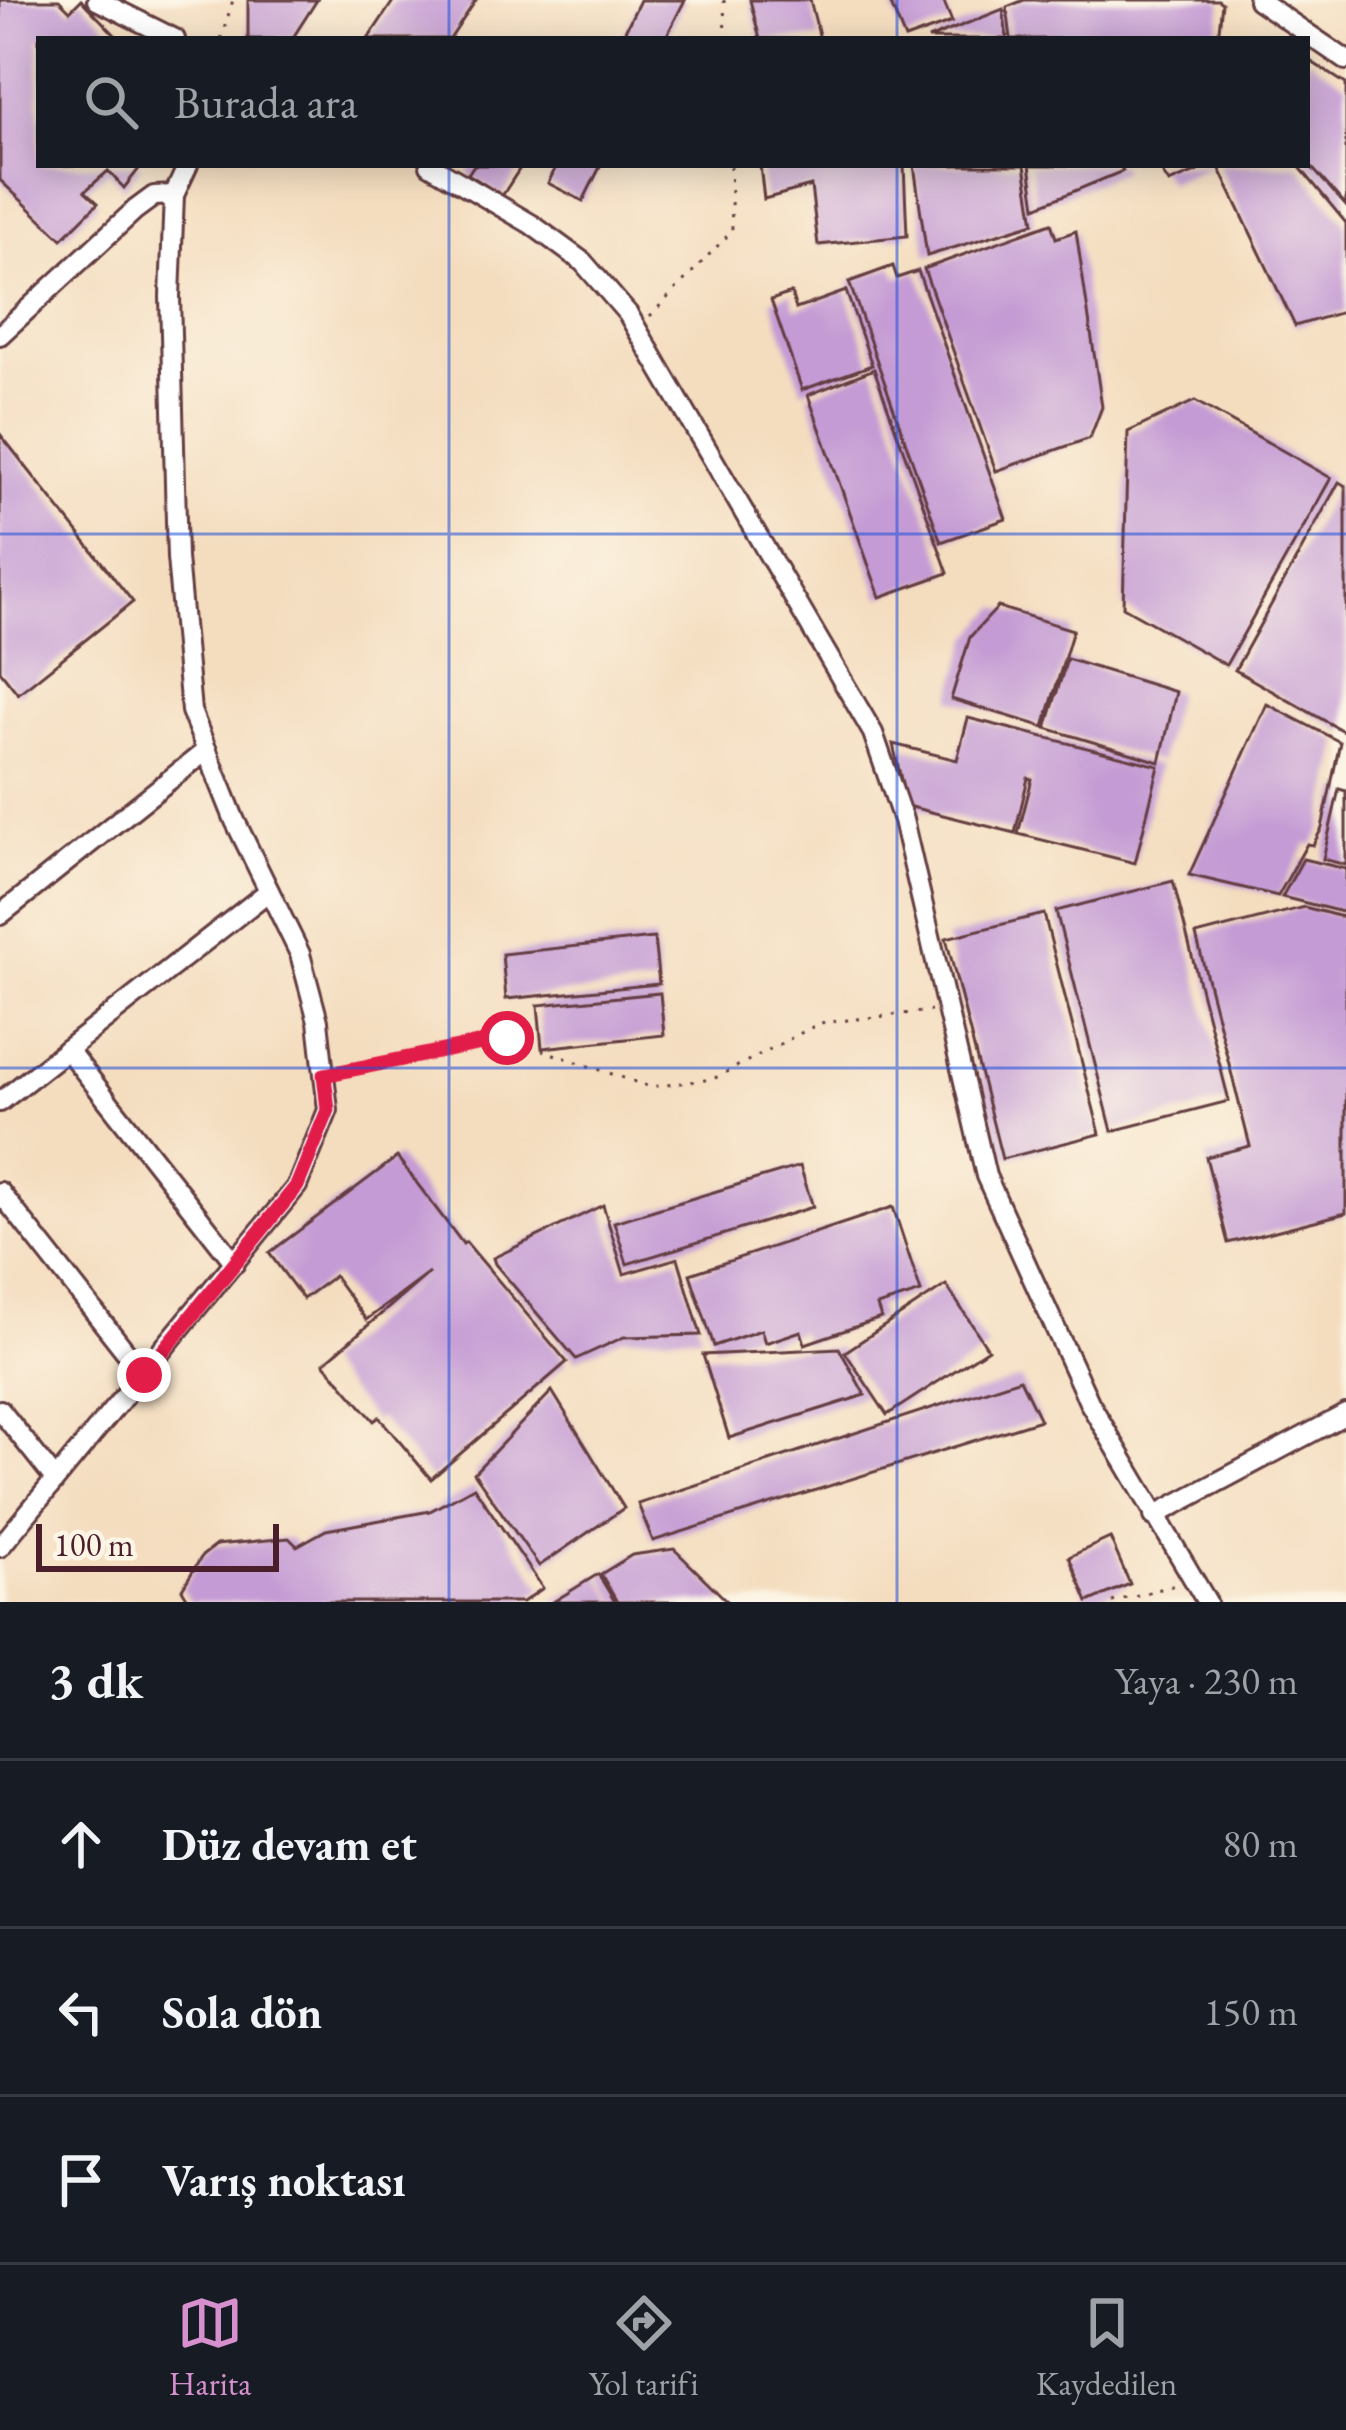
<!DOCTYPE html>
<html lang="tr">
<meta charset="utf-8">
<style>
body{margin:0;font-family:"EB Garamond",serif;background:#20242c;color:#f1f3f6}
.scale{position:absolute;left:36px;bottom:30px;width:243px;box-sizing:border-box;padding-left:12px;border:6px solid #4a1f2b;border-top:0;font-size:33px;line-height:42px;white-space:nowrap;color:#4a1f2b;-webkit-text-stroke:9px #fcf5e5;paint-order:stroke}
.stop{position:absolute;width:36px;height:36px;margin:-27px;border:9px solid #e11d48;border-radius:50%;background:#fff}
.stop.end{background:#e11d48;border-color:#fff;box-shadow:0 3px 12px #0008}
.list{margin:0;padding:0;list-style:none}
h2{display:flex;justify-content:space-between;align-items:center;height:156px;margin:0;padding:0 48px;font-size:51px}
h2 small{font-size:39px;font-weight:400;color:#9ea1a6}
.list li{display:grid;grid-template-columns:78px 1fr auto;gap:36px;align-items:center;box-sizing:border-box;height:168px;padding:0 48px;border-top:3px solid #363941}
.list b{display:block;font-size:45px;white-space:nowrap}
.list em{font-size:39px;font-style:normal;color:#9ea1a6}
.icon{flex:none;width:66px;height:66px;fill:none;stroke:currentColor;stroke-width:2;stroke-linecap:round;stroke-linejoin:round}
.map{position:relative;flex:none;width:1346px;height:1602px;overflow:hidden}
.search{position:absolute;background:#171b24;box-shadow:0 6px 30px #0003;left:36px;right:36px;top:36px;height:132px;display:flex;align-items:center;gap:30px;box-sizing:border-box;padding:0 42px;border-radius:0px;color:#9ea1a6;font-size:45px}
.sheet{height:660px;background:#171b24}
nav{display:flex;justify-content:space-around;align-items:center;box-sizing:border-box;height:168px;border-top:3px solid #363941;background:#171b24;font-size:33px;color:#9ea1a6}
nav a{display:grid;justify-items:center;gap:6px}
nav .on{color:#d690ce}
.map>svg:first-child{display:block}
.building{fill:#c49bd4}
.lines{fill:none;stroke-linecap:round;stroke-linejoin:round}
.street-casing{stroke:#643c41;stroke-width:24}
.path{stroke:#643c41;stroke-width:3;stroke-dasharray:3 9;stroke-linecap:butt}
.street{stroke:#fff;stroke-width:18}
.route{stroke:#e11d48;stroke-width:15}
.grid{fill:none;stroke:#1d4ed8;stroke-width:3;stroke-opacity:0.55}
</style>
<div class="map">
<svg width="1346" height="1602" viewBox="0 0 1346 1602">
<rect width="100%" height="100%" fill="#fcf5e5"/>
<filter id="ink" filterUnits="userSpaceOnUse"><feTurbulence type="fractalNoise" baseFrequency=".00833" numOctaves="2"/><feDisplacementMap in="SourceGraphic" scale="24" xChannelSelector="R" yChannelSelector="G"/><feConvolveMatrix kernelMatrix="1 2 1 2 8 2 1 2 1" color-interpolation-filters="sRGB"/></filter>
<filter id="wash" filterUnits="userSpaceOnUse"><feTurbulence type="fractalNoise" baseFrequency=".004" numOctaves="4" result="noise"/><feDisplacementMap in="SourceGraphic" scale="48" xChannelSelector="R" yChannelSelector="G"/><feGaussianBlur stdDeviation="2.7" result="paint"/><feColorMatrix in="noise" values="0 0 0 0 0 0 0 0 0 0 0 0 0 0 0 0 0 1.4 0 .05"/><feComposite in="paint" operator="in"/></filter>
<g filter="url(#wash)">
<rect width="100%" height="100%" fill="#f4ddbf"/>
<g id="blocks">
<!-- building -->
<g class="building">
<polygon points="0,0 59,0 70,11 81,0 119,39 39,39 39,165 142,165 124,188 108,171 85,191 98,203 62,239 0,180"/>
<polygon points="248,0 317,0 292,39 248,39"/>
<polygon points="394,0 476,0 450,39 368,39"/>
<polygon points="640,0 685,0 665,39 621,39"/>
<polygon points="750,0 810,0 820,39 760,39"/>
<polygon points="889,0 943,0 952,22 905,39"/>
<polygon points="1024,0 1218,0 1222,3 1218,39 1011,39 1007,7"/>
<polygon points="1003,9 1007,39 928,39"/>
<polygon points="1307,59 1346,84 1346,206 1307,162"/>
<polygon points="474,165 522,165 502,196 468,174"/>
<polygon points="557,165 601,165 583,201 548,183"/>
<polygon points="760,165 904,165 907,236 818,245 811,186 764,199"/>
<polygon points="914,165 1025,165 1034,223 927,256"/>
<polygon points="1030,165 1120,165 1123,171 1036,207"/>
<polygon points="1157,165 1213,165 1169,183"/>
<polygon points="1218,165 1298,165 1346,223 1346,311 1295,326"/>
<polygon points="1051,223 1056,238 1076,231 1102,407 1090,438 996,471 924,269"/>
<polygon points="893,266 897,278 918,271 1006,519 941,542 849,282"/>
<polygon points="846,291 872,365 802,390 771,300 791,293 796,309"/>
<polygon points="874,369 948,573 880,597 808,395"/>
<polygon points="1195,401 1331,478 1226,665 1123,607 1128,432"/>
<polygon points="0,434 133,602 18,694 0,671"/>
<polygon points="1339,482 1346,486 1346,730 1343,731 1235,670"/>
<polygon points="998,607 1073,630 1044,727 951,699 970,637"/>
<polygon points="1067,659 1176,692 1160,762 1046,728"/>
<polygon points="1267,704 1340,742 1322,828 1313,845 1307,844 1278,896 1189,875"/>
<polygon points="968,718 1159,766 1135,863 1018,834 1032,779 1028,778 1015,833 907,806 893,744 957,760"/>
<polygon points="1339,789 1346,791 1346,865 1323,859"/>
<polygon points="1303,859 1346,869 1346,913 1282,897"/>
<polygon points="1173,881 1229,1101 1112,1131 1056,911"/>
<polygon points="1304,907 1346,918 1346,1213 1228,1243 1206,1157 1250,1146 1196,935"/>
<polygon points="1044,914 1100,1134 1002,1159 946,938"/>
<polygon points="654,938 659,984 506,999 502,954"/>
<polygon points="660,993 664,1035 542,1048 538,1005"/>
<polygon points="397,1157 463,1244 466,1242 567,1362 431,1479 379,1417 374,1421 324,1363 429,1273 366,1320 334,1276 303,1299 269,1253"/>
<polygon points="800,1166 813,1207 627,1264 614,1222"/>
<polygon points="603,1205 624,1274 678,1258 701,1335 624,1337 576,1359 495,1264 493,1258"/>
<polygon points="893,1207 921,1292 877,1306 881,1318 805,1344 801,1331 765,1343 761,1330 714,1346 690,1274"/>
<polygon points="946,1285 988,1349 887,1415 845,1352"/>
<polygon points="839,1348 865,1395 729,1438 703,1355"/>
<polygon points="1020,1379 1040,1420 653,1541 638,1504"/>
<polygon points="552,1391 624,1508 539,1566 474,1473"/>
<polygon points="474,1487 543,1588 523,1602 190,1602 182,1589 202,1556 216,1545 289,1538 297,1546 326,1530 430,1511"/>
<polygon points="1110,1538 1130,1584 1088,1602 1069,1557"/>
<polygon points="674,1549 728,1602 617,1602 601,1574 632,1555"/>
<polygon points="598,1574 615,1602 553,1602"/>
</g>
</g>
</g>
<g filter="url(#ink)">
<use href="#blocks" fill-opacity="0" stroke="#643c41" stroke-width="3"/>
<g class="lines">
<defs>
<g id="street">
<polyline points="97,0 175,39"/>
<polyline points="1258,0 1346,60"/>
<polyline points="430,165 531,224 583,262 628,314 873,733 903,820 986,1176 1089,1402 1207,1602"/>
<polyline points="0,335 135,210 154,196 174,195"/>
<polyline points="0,915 207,750"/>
<polyline points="67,1049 235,1263"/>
<polyline points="0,1102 269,891"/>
<polyline points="0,1192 144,1375"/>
<polyline points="0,1410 55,1479"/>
<polyline points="1154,1516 1346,1414"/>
<polyline points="0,1547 297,1186 328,1110 318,1021 300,954 235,821 191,711 177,558 170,297 174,195 188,165"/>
</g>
</defs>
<!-- street casing -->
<use href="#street" class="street-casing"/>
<!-- path -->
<g class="path">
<polyline points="724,0 725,39"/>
<polyline points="221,39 233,0"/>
<polyline points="650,316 732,231 730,165"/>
<polyline points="343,1071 507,1038 650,1087 713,1079 820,1023 931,1011"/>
<polyline points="1112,1602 1179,1584"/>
</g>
<!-- street -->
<use href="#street" class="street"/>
</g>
</g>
<g class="lines" filter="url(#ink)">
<!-- route -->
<polyline class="route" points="144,1375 297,1186 328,1110 324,1075 507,1038"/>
</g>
<!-- grid -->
<path class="grid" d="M449,0v39M897,0v39M449,165v1437M897,165v1437M0,534h1346M0,1068h1346"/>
</svg>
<div class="scale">100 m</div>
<div class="stop" style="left:507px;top:1038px"></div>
<div class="stop end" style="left:144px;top:1375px"></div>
<div class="search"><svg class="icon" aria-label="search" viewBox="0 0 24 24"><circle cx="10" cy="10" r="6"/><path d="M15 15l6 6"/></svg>Burada ara</div>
</div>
<section class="sheet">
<h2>3 dk<small>Yaya · 230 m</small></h2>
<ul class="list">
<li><svg class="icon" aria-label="ahead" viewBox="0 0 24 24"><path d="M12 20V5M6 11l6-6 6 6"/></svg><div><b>Düz devam et</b></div><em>80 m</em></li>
<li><svg class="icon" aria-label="left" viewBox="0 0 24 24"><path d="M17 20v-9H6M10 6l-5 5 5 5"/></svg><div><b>Sola dön</b></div><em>150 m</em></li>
<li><svg class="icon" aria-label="arrive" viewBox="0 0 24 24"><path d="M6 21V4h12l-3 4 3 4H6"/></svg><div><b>Varış noktası</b></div></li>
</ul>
</section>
<nav>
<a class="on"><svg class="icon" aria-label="map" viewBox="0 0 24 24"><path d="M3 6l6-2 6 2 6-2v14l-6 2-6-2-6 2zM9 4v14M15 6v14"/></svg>Harita</a>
<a><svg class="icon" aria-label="directions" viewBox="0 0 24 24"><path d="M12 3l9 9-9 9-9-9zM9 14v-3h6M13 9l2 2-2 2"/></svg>Yol tarifi</a>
<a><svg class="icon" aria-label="saved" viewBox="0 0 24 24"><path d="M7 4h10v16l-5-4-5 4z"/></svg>Kaydedilen</a>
</nav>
